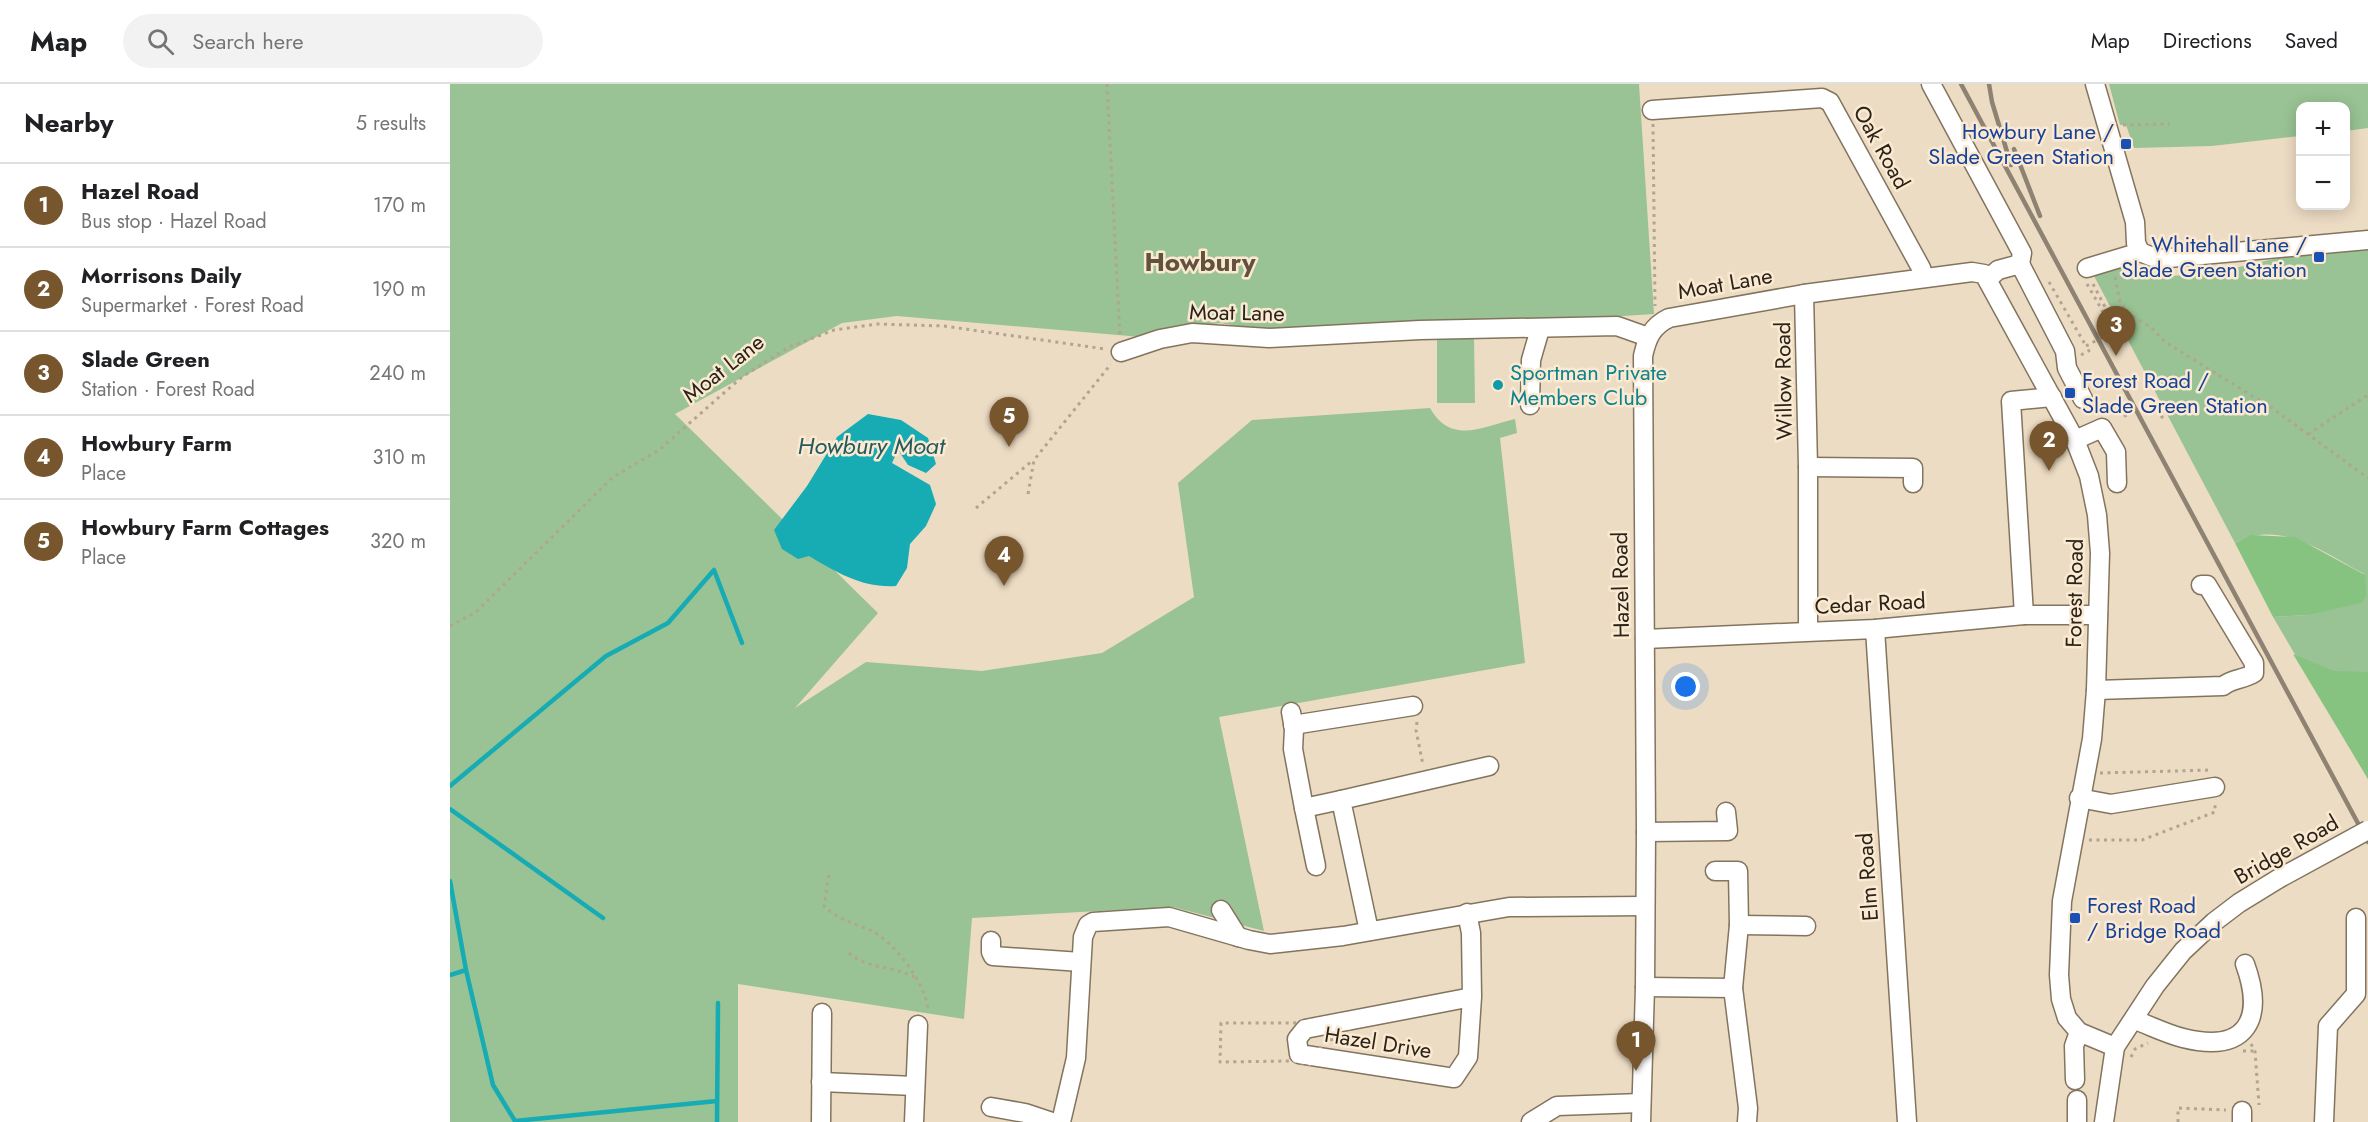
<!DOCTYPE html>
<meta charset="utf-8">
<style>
body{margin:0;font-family:Jost,sans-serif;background:#f2f2f2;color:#202124}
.controls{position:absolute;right:18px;top:18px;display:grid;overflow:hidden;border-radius:12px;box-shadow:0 3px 15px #0003}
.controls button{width:54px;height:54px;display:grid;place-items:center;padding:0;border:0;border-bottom:2px solid #e0e0e0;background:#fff;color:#202124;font:30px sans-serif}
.you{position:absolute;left:1236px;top:603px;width:21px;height:21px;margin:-15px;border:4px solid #fff;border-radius:50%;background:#1a73e8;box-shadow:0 0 0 9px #1a73e833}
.badge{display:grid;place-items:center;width:39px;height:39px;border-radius:50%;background:#77562d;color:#fff;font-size:20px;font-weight:700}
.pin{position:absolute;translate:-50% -50px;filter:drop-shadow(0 2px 3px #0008)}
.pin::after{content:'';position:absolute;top:32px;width:21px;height:18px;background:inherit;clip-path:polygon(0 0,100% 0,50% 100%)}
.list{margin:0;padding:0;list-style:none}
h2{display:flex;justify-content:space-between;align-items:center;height:78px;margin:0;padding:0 24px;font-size:26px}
h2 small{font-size:20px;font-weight:400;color:#757577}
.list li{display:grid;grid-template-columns:39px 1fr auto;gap:18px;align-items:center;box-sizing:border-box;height:84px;padding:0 24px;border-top:2px solid #e0e0e0}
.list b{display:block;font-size:22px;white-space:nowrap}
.list p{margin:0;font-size:20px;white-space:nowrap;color:#757577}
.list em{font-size:20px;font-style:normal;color:#757577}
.icon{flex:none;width:33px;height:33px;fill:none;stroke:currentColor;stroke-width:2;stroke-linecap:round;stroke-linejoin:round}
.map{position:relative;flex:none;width:1918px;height:1038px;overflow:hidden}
header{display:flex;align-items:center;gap:36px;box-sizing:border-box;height:84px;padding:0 30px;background:#fff;border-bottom:2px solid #e0e0e0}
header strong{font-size:28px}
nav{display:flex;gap:33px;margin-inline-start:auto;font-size:21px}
.search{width:420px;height:54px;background:#f2f2f2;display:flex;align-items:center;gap:15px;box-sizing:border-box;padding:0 21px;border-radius:33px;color:#757577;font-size:22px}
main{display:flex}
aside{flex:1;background:#fff}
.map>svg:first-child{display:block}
.green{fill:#99c394}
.forest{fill:#86c381}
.water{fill:#17abb4}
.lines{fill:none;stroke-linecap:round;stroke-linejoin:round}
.stream{stroke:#17abb4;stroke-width:4.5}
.minor-casing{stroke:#83745e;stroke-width:21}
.path{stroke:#b1a490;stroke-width:3;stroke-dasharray:3 4.5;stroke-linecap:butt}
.minor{stroke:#fff;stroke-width:18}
.rail{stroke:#8e8272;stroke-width:4.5}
.minor-bridge-casing{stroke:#83745e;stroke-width:21;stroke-linecap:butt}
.path-bridge{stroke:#b1a490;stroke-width:3;stroke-dasharray:3 4.5;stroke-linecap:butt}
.minor-bridge{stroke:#fff;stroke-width:18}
.transit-dot{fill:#1a4fb4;stroke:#fbe9d1;stroke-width:2}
.culture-dot{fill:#0f9aa8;stroke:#fbe9d1;stroke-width:2}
.labels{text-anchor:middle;stroke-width:5;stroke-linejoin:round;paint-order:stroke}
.transit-label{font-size:22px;fill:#164399;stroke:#fbe9d1;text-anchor:end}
.street-label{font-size:22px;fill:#29231a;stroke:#fbe9d1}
.culture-label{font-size:22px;fill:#0d838f;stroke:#fbe9d1;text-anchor:start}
.water-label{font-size:24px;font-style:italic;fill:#245a5e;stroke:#fbe9d1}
.quarter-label{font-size:26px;font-weight:bold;fill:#61523e;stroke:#fbe9d1}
</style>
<header>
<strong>Map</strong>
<div class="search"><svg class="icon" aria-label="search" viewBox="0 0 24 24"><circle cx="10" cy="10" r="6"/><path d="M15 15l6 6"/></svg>Search here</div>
<nav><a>Map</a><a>Directions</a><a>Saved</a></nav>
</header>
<main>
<aside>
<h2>Nearby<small>5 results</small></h2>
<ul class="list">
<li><span class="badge">1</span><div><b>Hazel Road</b><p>Bus stop · Hazel Road</p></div><em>170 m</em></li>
<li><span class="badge">2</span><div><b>Morrisons Daily</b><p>Supermarket · Forest Road</p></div><em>190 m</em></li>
<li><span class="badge">3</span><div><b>Slade Green</b><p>Station · Forest Road</p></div><em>240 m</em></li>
<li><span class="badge">4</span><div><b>Howbury Farm</b><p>Place</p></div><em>310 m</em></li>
<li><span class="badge">5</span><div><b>Howbury Farm Cottages</b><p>Place</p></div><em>320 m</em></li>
</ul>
</aside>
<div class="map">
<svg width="1918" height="1038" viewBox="0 0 1918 1038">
<rect width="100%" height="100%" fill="#eddcc4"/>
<!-- green -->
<g class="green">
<path d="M0,0h1189l15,230 -125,8 -57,-2 -53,1 -142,12 -57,-10 -79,14 -244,-21 -55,7 -167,91 203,199 -83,95 71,-46 116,9 120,-18 92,-56 -16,-114 74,-63 178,-12c21,37 52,19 85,11l2,14 -17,5 25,225 -306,54 45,214 -91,-24 -201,11 -8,101 -226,-35v138h-288z"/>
<polygon points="1659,0 1918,0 1918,44 1896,47 1896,22 1850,22 1850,52 1762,62 1684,64 1676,41 1670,41"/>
<path d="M1918,162v533l-95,-162 35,-2 59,-20 -3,-21c-41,-22 -83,-55 -129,-31l-141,-267 2,-5 34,-4 12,8 14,2 57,-4 78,-18z"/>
<polygon points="987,251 1024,251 1025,319 987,319"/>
</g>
<!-- forest -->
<g class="forest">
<polygon points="1801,451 1845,453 1915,491 1917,511 1911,519 1858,531 1823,533 1785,459"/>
<polygon points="1843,570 1884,587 1918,588 1918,695"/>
</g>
<!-- water -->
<path class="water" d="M418,330l33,6 27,18 8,26 -10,9 -18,-8 -10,-15 -6,13 38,22 6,19 -10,22 -16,18 -3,24 -11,18c-34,2 -58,-13 -87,-30l-11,3 -16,-10 -8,-19 33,-44 30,-49z"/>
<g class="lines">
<!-- stream -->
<g class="stream">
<polyline points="0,702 156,572 218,539 264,486 292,559"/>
<polyline points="0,725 153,834"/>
<polyline points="0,797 16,886 43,1001 65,1037 267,1017"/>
<polyline points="0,891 16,886"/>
<polyline points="267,1038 268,919"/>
</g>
<defs>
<g id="minor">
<polyline points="1481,0 1572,169 1570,180 1548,186 1538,195"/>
<polyline points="1645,0 1685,138 1686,159 1690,168"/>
<polyline points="1202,26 1372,14 1380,18 1471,184 1474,194"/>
<polyline points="1570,180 1615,267 1617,284 1633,315"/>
<polyline points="1637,184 1690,168 1708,175 1918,156"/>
<polyline points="1354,210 1358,383 1358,547"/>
<polyline points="671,268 710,255 742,249 819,254 970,246 1167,242 1198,253"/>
<polyline points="1080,321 1081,276 1090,245"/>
<polyline points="1625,356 1652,344 1666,368 1667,399"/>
<polyline points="1358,383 1463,384 1463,399"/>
<polyline points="1574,531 1561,317 1602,313"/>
<polyline points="1425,545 1457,1038"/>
<polyline points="1195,555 1425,545 1574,531 1648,531"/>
<path d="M1646,606l127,-4c10,-8 20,-6 31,-13v-10l-47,-78h-6"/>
<polyline points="841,628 844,645 843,665 854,724 891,716"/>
<polyline points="843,641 963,622"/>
<polyline points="1629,714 1661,720 1765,703"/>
<polyline points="854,724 866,782"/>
<polyline points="1196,748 1278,747 1276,728"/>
<polyline points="1265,787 1288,787 1289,841 1283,904 1298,1024 1297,1038"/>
<polyline points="771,826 788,853"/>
<polyline points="1017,829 1021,849 1022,913 1018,973 1004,994 849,970 847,955 855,945 1022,913"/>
<polyline points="1289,841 1356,842"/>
<polyline points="919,847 891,716 1039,682"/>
<polyline points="541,857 541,868 543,872 631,878"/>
<polyline points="1195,903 1283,904"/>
<path d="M1685,936c16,6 32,14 48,18 64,16 82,-19 62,-74"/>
<polyline points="1625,996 1624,962 1629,948"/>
<polyline points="371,998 465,1002"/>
<polyline points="1627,1016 1627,1038"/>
<polyline points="541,1023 575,1029 602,1038"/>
<polyline points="371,1038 372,929"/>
<polyline points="464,1038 468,941"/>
<polyline points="611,1038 626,974 633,853 638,841 643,838 719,833 799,856 820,860 893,852 1059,823 1195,822"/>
<polyline points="1081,1038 1107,1022 1191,1019"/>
<path d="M1191,1038l4,-135 1,-155 -3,-476c4,-18 9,-30 26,-38l135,-24 168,-22 12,2 91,166 14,36 8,39 3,38 -4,137 -4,49 -30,162 -3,74 2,24 6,19 12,14 36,15"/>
<polyline points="1654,1038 1665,963 1705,902 1733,867 1764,838 1789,819 1828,795"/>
<polyline points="1792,1038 1792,1027"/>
<polyline points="1874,1038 1878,942 1906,910 1906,834"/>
</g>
</defs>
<!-- minor casing -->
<use href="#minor" class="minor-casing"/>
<!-- path -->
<g class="path">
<polyline points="657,0 670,253"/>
<polyline points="1203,40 1205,222"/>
<polyline points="1673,41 1720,40"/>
<polyline points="1665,193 1670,218 1680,231 1701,243 1715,258 1822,324 1918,394"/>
<polyline points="1599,198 1636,262"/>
<polyline points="1637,200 1664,247"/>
<polyline points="1643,200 1667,246"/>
<polyline points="1631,271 1640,266"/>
<polyline points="1668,317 1676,333"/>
<polyline points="1705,318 1714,337"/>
<polyline points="1858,350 1918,311"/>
<polyline points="578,410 584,376 661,280"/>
<polyline points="526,424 582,377"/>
<polyline points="0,542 26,528 163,393 209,366 292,293 339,263 384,246 428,240 494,242 655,265"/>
<polyline points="967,638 966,646 973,681"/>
<polyline points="1650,689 1761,686"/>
<polyline points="1639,756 1692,756 1765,728 1765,719"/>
<path d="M379,791l-5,31c13,14 33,18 50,26 22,13 54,54 54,80"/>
<path d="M399,869c18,16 44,13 65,24"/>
<polygon points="900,929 902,942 889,955 877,956 866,969 863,981 840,977 770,978 771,939 844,939"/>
<polyline points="1801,960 1805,967 1809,1021"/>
<polyline points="1793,967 1805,967"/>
<polyline points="1681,973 1685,965 1698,959"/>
<polyline points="1728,1038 1728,1024 1776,1026"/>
</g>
<!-- minor -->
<use href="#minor" class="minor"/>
<!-- rail -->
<g class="rail">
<polyline points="1511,0 1918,758"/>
<polyline points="1539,0 1542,18 1561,81"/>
<polyline points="1564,65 1590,132"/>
</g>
<defs>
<polyline id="minor-bridge" points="1828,795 1918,746"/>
</defs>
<!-- minor-bridge casing -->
<use href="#minor-bridge" class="minor-bridge-casing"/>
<!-- path-bridge -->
<polyline class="path-bridge" points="1636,262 1664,247"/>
<!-- minor-bridge -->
<use href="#minor-bridge" class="minor-bridge"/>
</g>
<!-- markers -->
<g class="transit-dot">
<rect x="1670" y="54" width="12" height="12" rx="3"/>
<rect x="1863" y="167" width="12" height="12" rx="3"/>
<rect x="1614" y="303" width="12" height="12" rx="3"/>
<rect x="1619" y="828" width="12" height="12" rx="3"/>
</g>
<circle class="culture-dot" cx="1048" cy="301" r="6"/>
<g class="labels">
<!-- transit labels -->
<g class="transit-label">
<text x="1664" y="55">Howbury Lane /<tspan x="1664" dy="25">Slade Green Station</tspan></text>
<text x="1857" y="168">Whitehall Lane /<tspan x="1857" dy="25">Slade Green Station</tspan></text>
<text x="1632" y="304" text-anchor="start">Forest Road /<tspan x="1632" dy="25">Slade Green Station</tspan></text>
<text x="1637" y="829" text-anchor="start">Forest Road<tspan x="1637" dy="25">/ Bridge Road</tspan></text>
</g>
<!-- street labels -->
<g class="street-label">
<text transform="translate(1432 63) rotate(61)" y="8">Oak Road</text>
<text transform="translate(1275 199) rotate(-10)" y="8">Moat Lane</text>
<text transform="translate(787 228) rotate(1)" y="8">Moat Lane</text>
<text transform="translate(273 284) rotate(-38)" y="8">Moat Lane</text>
<text transform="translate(1333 297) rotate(-91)" y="8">Willow Road</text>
<text transform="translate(1170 501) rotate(-91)" y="8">Hazel Road</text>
<text transform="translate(1624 509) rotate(-89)" y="8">Forest Road</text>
<text transform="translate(1420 519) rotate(-3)" y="8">Cedar Road</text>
<text transform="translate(1836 765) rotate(-30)" y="8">Bridge Road</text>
<text transform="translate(1417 793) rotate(-94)" y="8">Elm Road</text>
<text transform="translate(928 958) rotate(9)" y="8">Hazel Drive</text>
</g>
<!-- culture labels -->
<g class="culture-label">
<text x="1060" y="296">Sportman Private<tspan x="1060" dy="25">Members Club</tspan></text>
</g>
<!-- water labels -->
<g class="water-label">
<text x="421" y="370">Howbury Moat</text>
</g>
<!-- quarter labels -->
<g class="quarter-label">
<text x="750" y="187">Howbury</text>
</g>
</g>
</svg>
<div class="controls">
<button>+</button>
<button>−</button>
</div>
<div class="you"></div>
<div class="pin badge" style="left:1186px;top:987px">1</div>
<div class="pin badge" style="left:1599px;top:387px">2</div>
<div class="pin badge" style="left:1666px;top:272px">3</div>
<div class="pin badge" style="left:554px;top:502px">4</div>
<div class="pin badge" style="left:559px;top:363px">5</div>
</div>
</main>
